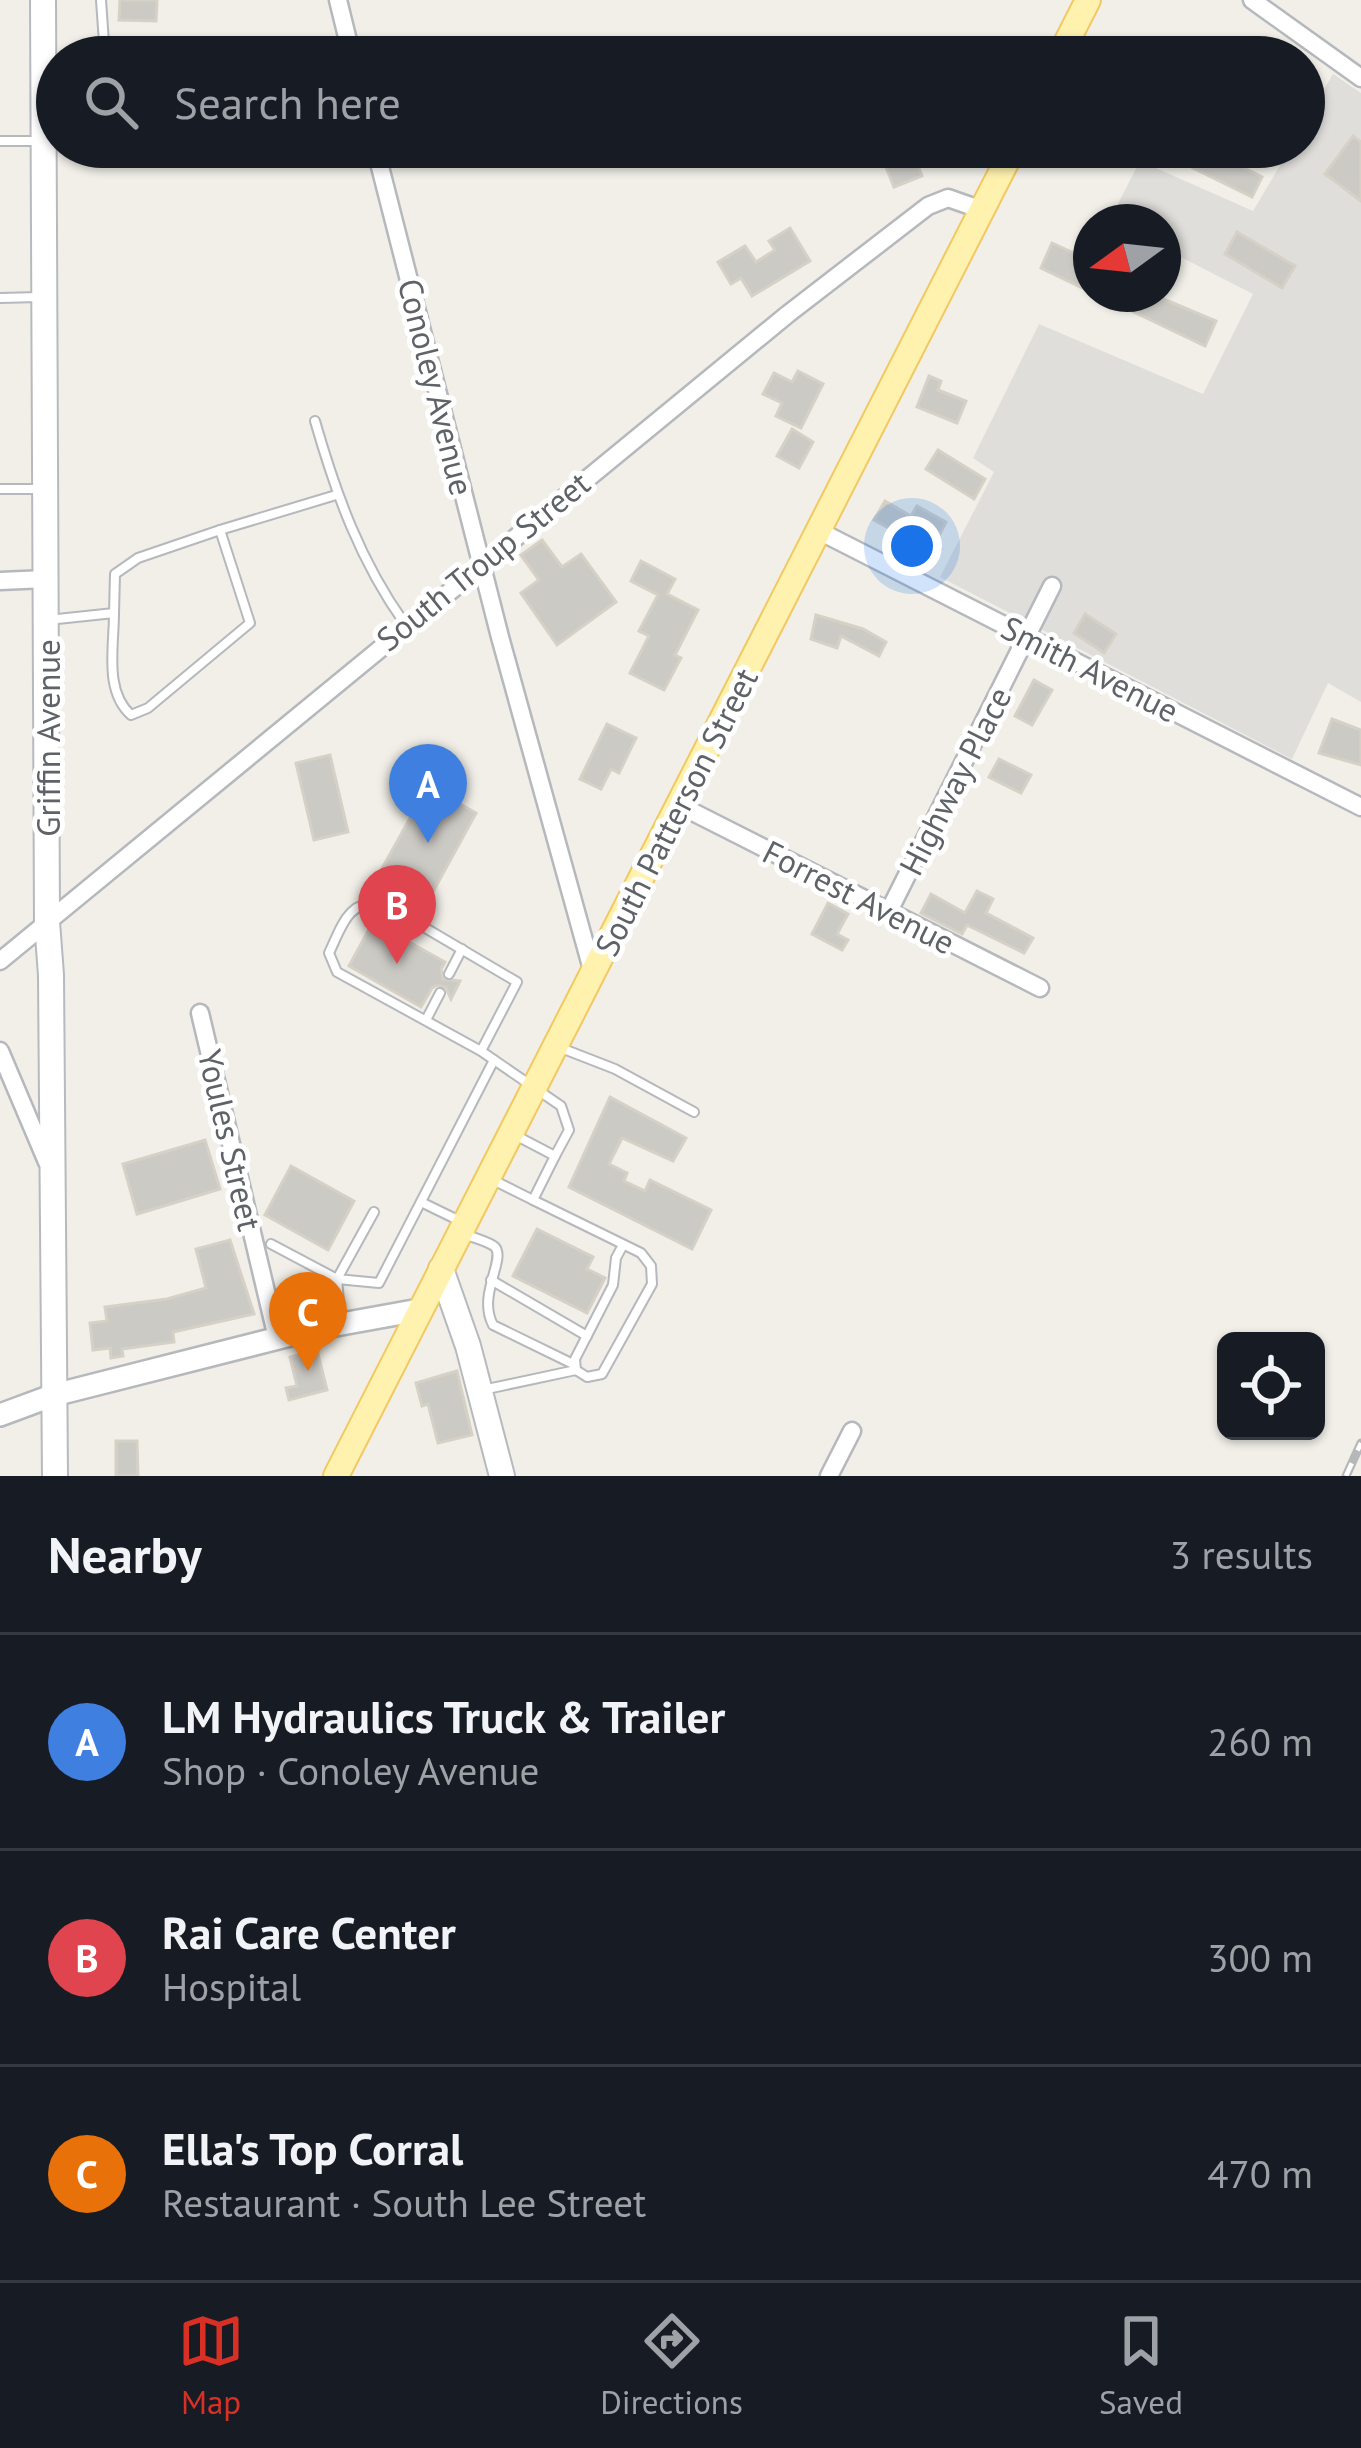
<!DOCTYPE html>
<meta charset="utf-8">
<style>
body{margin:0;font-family:"PT Sans",sans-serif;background:#20242c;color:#f1f3f6}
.controls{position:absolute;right:36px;bottom:36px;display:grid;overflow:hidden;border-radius:18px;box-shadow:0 3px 9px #0004}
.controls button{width:108px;height:108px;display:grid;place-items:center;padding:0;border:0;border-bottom:3px solid #363941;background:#171b24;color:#f1f3f6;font:60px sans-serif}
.compass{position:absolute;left:1073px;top:204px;width:108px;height:108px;border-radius:50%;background:#171b24;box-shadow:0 3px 9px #0004;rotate:255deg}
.you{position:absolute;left:912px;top:546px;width:42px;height:42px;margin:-30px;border:9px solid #fff;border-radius:50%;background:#1a73e8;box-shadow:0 0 0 18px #1a73e833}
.badge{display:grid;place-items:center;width:78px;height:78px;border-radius:50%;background:#d93025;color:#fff;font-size:39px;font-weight:700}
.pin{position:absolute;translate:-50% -99px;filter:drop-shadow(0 3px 6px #0008)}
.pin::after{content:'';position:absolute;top:63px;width:42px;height:36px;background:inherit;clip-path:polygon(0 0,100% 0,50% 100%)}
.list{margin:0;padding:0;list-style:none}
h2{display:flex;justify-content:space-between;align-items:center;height:156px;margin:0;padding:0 48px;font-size:51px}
h2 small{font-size:39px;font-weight:400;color:#9ea1a6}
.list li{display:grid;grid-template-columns:78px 1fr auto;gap:36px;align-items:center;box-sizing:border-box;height:216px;padding:0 48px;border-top:3px solid #363941}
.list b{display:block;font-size:45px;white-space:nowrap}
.list p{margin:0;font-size:39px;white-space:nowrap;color:#9ea1a6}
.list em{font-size:39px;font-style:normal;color:#9ea1a6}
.icon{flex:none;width:66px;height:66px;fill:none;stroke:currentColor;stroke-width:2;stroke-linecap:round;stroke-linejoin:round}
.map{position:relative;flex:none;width:1361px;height:1476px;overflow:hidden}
.search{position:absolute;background:#171b24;box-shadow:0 3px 9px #0004;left:36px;right:36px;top:36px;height:132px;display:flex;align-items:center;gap:30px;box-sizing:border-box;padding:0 42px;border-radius:66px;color:#9ea1a6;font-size:45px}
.sheet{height:804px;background:#171b24}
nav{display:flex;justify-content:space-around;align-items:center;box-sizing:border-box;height:168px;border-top:3px solid #363941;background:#171b24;font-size:33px;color:#9ea1a6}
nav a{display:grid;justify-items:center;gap:6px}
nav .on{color:#d93025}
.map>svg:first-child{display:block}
.industrial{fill:#e0deda}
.building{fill:#cccac5;stroke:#d6d1c6;stroke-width:3}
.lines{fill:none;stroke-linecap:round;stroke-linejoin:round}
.service-casing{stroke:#b5b8bc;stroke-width:12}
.minor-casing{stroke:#b5b8bc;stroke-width:21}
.tertiary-casing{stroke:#b5b8bc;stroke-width:26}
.secondary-casing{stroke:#b6babf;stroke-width:28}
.primary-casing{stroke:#f2c960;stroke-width:28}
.service{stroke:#fff;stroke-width:8}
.minor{stroke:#fff;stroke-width:16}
.tertiary{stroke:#fff;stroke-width:21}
.secondary{stroke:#fff;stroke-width:24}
.primary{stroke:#fff2af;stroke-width:24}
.rail-casing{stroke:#b6b7b8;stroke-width:9}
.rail{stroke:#fff;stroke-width:4.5;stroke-dasharray:14;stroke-linecap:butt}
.labels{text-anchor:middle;stroke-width:10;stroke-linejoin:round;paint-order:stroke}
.street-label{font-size:33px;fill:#5f6368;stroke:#fff}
</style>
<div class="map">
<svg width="1361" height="1476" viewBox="0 0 1361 1476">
<rect width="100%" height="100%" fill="#f1efe8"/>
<!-- industrial -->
<polygon class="industrial" points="1333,74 1361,93 1361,702 1328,683 1292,759 940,577 994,472 973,458 1039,324 1203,394 1253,294 1163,248 1163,222 1109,221 1140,161 1253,211 1291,147 1304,147 1304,124"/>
<!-- building -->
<g class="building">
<polygon points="120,0 157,0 156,21 119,20"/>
<polygon points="1353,136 1361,142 1361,201 1325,174"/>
<polygon points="878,147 948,147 916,161 922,176 894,187"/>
<polygon points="1197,155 1225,166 1228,160 1262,177 1252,197 1193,168"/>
<polygon points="790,228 810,261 752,296 741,278 731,284 718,262 745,246 756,262 775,250 769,241"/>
<polygon points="1237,232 1295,266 1282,288 1225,254"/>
<polygon points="1052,243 1091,261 1091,292 1041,268"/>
<polygon points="1096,294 1162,294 1161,298 1216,321 1205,346"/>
<polygon points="798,371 823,384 801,428 776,416 782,403 763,394 774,373 792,382"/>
<polygon points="929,376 941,381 938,390 966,401 957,423 917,407"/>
<polygon points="792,429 813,442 799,468 777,456"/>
<polygon points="938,450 985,479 974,499 926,469"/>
<polygon points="885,501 911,516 917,506 946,522 934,545 941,549 934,563 897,543 901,535 874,520"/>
<polygon points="542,540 562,567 581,554 616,602 557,645 521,593 539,580 521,555"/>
<polygon points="641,561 675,579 667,594 698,610 675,655 681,658 664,690 630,673 649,636 639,631 658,595 631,581"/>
<polygon points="1085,614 1116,634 1104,653 1074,633"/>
<polygon points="816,615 863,629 886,642 879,656 841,636 837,648 811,639"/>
<polygon points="1034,680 1052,690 1032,725 1015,716"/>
<polygon points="1332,719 1361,730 1361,765 1319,753"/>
<polygon points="607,724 636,738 619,773 611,769 601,789 580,779"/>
<polygon points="330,755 348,832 314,840 296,763"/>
<polygon points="999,759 1031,775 1021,793 989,777"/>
<polygon points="428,786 476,813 428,901 379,874"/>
<polygon points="977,891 993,899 986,913 1033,938 1024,953 967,925 962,934 921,913 931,894 965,913"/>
<polygon points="828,903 848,914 837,934 848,940 842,950 812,934"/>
<polygon points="373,922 445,962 441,969 443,979 460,981 451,999 446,988 438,985 432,988 421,1007 349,966"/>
<polygon points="610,1097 686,1138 673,1161 622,1138 609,1164 627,1173 624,1181 645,1191 650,1180 711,1210 692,1249 569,1187"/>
<polygon points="205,1140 220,1189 137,1214 123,1164"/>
<polygon points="291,1166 354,1201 328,1250 265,1215"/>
<polygon points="537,1229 593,1257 587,1269 605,1278 587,1313 513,1276"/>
<polygon points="230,1240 254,1314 173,1332 174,1342 122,1349 123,1356 111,1358 110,1348 93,1350 90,1323 107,1321 105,1307 167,1299 206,1288 196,1249"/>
<polygon points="317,1350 327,1390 289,1400 286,1388 297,1386 290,1357"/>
<polygon points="457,1371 472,1435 438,1443 428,1404 422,1406 416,1383"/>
<polygon points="116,1441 137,1441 138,1476 116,1476"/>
</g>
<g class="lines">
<defs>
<g id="service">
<polyline points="101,0 105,57"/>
<polyline points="137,57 169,45 219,45"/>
<polyline points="0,141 37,141"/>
<polyline points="0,298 40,297"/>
<path d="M315,421c21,73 45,140 90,203"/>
<polyline points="0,489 38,489"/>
<polyline points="220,530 336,495"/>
<path d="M48,620l66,-7c0,34 -10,78 17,102l17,-7 102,-85 -30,-93 -82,28 -23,16 -1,39"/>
<polyline points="449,974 462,949"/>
<polyline points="426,1020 440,993"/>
<polyline points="561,1048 615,1069 694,1112"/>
<path d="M481,1051l-144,-79 -8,-19c13,-27 19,-54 54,-50l134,79 -36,69 80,55 8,24 -14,26"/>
<polyline points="493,1180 533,1200 555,1156 513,1134"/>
<polyline points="533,1200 641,1253 651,1266 652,1284 602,1374 587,1377 576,1370 575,1359 613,1285 616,1258 623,1245"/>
<polyline points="421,1202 462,1222"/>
<polyline points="374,1212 337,1279 379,1283 494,1060"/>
<path d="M467,1235c7,3 23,7 28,12 11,13 -18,48 -2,78l80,39"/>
<polyline points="271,1244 337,1279 341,1323"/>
<polyline points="491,1280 587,1336"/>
<polyline points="487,1389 576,1370"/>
</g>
<g id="minor">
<polyline points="338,0 352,57"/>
<polyline points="1252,0 1361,78"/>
<polyline points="1064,45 1086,57"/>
<polyline points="375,147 500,637 593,973"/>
<polyline points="1255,147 1270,155"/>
<polyline points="819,531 1361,807"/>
<polyline points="0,581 46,579"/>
<polyline points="679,805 1040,988"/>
<polyline points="889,911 1052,586"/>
<polyline points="0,961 788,314 928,206 948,198 982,210"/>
<polyline points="200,1013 277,1338"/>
<polyline points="0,1051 47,1162"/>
<polyline points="829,1476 852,1431"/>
</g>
<polyline id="tertiary" points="0,1415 54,1395 314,1329 419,1310"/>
<g id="secondary">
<polyline points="43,0 47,922 51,975 55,1476"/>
<polyline points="441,1269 468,1346 502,1476"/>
</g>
<g id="primary">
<polyline points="1059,57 1088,0"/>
<polyline points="336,1476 1014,147"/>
</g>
</defs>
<!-- service casing -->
<use href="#service" class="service-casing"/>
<!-- minor casing -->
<use href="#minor" class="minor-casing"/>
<!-- tertiary casing -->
<use href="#tertiary" class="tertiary-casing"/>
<!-- secondary casing -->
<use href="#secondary" class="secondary-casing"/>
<!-- primary casing -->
<use href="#primary" class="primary-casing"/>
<!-- service -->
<use href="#service" class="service"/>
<!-- minor -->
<use href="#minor" class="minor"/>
<!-- tertiary -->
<use href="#tertiary" class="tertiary"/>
<!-- secondary -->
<use href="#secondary" class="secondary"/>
<!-- primary -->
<use href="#primary" class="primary"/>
<defs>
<polyline id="rail" points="1346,1476 1361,1443"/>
</defs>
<!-- rail casing -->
<use href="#rail" class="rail-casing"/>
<!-- rail -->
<use href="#rail" class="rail"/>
</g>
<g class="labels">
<!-- street labels -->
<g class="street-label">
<text transform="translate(436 387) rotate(76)" y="12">Conoley Avenue</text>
<text transform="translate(483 561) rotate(-39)" y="12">South Troup Street</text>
<text transform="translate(1090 669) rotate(27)" y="12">Smith Avenue</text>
<text transform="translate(48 738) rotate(-90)" y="12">Griffin Avenue</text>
<text transform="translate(955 781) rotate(-63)" y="12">Highway Place</text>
<text transform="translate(676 812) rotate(-63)" y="12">South Patterson Street</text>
<text transform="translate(859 897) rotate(27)" y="12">Forrest Avenue</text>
<text transform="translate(230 1140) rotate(77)" y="12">Youles Street</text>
</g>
</g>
</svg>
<div class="controls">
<button><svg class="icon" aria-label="locate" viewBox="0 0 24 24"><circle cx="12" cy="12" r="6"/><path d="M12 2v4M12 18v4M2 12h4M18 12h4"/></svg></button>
</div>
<svg class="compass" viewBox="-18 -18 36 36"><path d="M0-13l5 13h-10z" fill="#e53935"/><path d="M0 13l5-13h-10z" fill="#9ea1a6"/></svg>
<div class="you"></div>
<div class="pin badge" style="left:428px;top:843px;background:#3f7fe0">A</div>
<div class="pin badge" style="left:397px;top:964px;background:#e0444e">B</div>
<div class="pin badge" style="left:308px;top:1371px;background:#e8710a">C</div>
<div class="search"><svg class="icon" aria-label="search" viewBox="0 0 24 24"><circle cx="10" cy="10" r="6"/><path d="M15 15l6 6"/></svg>Search here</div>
</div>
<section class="sheet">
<h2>Nearby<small>3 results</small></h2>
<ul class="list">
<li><span class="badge" style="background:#3f7fe0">A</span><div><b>LM Hydraulics Truck &amp; Trailer</b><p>Shop · Conoley Avenue</p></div><em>260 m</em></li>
<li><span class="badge" style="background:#e0444e">B</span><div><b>Rai Care Center</b><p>Hospital</p></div><em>300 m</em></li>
<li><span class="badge" style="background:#e8710a">C</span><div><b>Ella's Top Corral</b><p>Restaurant · South Lee Street</p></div><em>470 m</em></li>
</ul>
</section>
<nav>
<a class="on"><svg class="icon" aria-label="map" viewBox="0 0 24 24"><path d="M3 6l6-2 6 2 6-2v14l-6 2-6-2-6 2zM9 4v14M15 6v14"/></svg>Map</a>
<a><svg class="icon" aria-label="directions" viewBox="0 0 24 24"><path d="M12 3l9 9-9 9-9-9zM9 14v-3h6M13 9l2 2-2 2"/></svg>Directions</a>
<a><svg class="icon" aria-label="saved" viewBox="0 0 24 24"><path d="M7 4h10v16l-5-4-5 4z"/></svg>Saved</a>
</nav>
